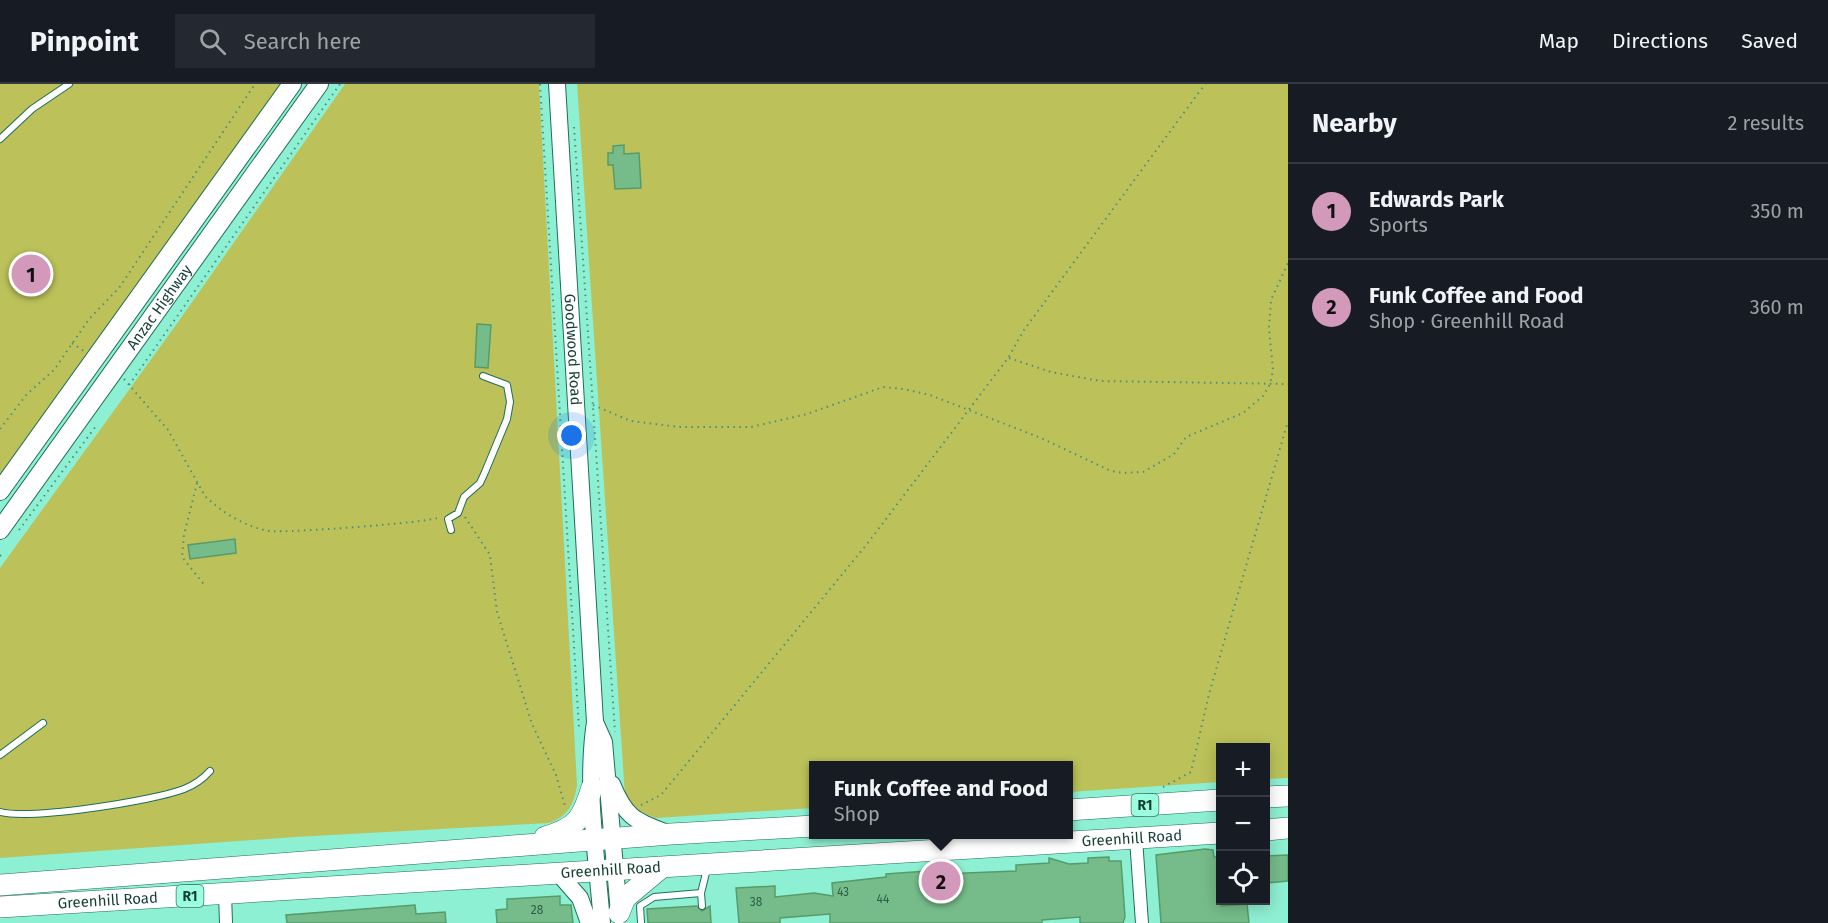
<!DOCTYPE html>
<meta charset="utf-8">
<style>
body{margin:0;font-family:"Fira Sans",sans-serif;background:#242831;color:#f1f3f6}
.controls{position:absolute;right:18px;bottom:18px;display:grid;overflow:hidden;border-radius:0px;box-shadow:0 3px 15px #0003}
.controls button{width:54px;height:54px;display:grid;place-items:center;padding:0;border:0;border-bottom:2px solid #363941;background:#171b24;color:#f1f3f6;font:30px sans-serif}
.you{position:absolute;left:572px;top:352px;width:21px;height:21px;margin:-15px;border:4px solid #fff;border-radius:50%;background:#1a73e8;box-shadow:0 0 0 9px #1a73e833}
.badge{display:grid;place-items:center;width:39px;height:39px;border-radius:50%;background:#d399bb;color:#111;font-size:20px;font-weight:700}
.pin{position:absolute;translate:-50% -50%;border:3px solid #fff;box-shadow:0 2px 6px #0006}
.popup{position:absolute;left:809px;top:677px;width:264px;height:78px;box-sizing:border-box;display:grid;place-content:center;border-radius:0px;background:#171b24;filter:drop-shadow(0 2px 4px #0005);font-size:20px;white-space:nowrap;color:#9ea1a6}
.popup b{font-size:22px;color:#f1f3f6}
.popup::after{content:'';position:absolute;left:50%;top:100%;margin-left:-12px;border:12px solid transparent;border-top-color:#171b24}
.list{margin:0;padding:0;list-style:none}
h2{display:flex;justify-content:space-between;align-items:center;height:78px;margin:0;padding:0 24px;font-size:26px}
h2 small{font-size:20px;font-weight:400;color:#9ea1a6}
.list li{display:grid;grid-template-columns:39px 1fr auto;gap:18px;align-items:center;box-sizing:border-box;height:96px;padding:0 24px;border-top:2px solid #363941}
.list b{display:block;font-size:22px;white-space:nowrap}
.list p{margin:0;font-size:20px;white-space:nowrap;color:#9ea1a6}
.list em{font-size:20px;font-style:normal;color:#9ea1a6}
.icon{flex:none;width:33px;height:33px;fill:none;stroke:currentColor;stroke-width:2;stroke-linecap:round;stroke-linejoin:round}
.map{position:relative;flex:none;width:1288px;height:839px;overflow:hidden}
header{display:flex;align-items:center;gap:36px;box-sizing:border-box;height:84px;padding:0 30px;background:#171b24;border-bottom:2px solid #363941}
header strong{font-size:28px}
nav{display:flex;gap:33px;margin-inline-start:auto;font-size:21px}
.search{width:420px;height:54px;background:#242831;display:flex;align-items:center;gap:15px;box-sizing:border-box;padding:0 21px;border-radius:0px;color:#9ea1a6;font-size:22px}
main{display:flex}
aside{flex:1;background:#171b24}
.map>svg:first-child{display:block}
.green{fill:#bcc259}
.building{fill:#76bc8a;stroke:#569c6b;stroke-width:1.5}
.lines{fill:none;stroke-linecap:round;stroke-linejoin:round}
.lane-casing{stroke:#1f6e5a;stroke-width:8}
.street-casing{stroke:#1f6e5a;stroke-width:14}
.secondary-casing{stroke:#1f6e5a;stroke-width:18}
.primary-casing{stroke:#1f6e5a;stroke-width:20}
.highway-casing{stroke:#1f6e5a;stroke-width:22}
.path{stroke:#4d907d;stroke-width:2;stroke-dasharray:1.5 4.5;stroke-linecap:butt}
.lane{stroke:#fff;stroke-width:6}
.street{stroke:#fff;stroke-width:12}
.secondary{stroke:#fff;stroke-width:16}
.primary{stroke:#fff;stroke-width:18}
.highway{stroke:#fff;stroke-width:21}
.labels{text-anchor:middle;stroke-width:4.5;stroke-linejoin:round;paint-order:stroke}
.number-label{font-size:12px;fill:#2c5e49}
.shield{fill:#9bfedf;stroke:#3c7867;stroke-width:1.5}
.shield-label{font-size:14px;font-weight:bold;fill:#143e33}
.street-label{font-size:15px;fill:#143e33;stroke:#9bfedf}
</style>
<header>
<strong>Pinpoint</strong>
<div class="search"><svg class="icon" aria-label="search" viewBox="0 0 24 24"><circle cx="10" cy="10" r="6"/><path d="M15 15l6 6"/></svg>Search here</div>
<nav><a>Map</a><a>Directions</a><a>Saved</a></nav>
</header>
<main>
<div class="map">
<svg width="1288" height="839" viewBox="0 0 1288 839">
<rect width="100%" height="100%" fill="#8ef0d2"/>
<!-- green -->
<g class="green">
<polygon points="0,0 283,0 0,396"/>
<path d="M345,0h194l38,701c-3,20 -9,31 -28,38l-254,14 -295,21v-290l176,-243z"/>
<path d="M577,0h711v694l-22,1v-31h-46v34l-151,10 -1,-26h-254l-1,42 -157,10c-15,-5 -22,-10 -31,-22z"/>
</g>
<!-- building -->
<g class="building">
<polygon points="624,61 624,70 639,69 641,104 615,105 613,81 608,81 608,69 613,69 613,62"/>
<polygon points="477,240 491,241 488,284 475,283"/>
<polygon points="235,455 236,469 190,475 188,461"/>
<polygon points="1205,765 1213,766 1214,773 1221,773 1221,822 1247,820 1249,839 1161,839 1156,771"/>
<polygon points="1288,771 1288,797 1266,799 1266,772"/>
<polygon points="1109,773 1109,777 1121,777 1125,833 1123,839 1080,839 1080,833 1042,836 1042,839 830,839 830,830 780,834 780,839 739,839 736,804 775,802 775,813 814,809 833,812 832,799 886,793 886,790 941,786 941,790 1016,787 1016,781 1049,779 1049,774 1069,780 1088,779 1088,774"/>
<polygon points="560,812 560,821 571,821 573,839 497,839 496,826 507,825 507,815"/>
<polygon points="415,821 416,830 445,828 446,839 287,839 286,831"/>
<polygon points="697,822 702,827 710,822 711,839 648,839 647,825"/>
</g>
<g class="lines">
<defs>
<g id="lane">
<polyline points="0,55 32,25 69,0"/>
<polyline points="451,446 448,435 458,429 464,413 480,399 485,388 507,335 510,318 507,301 483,292"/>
<polyline points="0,671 43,639"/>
<path d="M0,728c31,8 153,-11 184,-23 10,-4 19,-10 26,-18"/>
<polyline points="702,822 701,809 707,785"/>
<polyline points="641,839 640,822 654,813 701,809"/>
</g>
<g id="street">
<polyline points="1136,755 1142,839"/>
<polyline points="225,810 226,839"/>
</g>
<g id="secondary">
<path id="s1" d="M557,0l38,638c-10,65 2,135 7,201"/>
<polyline points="595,638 604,658 619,829"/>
<path d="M612,700c13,32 22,37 53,48"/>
<polyline points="559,790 580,814 589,839"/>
</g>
<g id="primary">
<polyline points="0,407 292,0"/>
<path id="s2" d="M0,446l319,-446"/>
</g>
<g id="highway">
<polyline points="1266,713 1288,712"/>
<polyline points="1068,726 1220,716"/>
<polyline points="1266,746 1288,744"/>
<path d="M545,753c32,-9 38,-19 47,-50"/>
<polyline points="0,801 671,750 814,742"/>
<path id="s3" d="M0,823l1220,-74"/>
<polyline points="619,829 625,814 661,784"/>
</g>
</defs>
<!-- lane casing -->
<use href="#lane" class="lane-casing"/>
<!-- street casing -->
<use href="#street" class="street-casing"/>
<!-- secondary casing -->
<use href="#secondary" class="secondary-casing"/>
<!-- primary casing -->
<use href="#primary" class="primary-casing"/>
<!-- highway casing -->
<use href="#highway" class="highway-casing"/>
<!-- path -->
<g class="path">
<polyline points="540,0 579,645"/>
<polyline points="574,43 615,648"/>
<polyline points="72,259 85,268"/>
<polyline points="1009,274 1051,288 1100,297 1288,300"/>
<path d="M124,295l44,51 37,66c16,16 42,32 65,35 18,2 157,-8 171,-14"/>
<polyline points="129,301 340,0"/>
<polyline points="593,321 631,337 679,343 751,343 807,330 883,303 903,305 930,311 1041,354 1111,387 1123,389 1143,388 1174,370 1186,353 1243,329 1263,312 1270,300 1273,286 1269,244 1271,216 1288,179"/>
<polyline points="0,345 27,310 54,286 89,235 119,204 255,0"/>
<polyline points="197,399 184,451 182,473 206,503"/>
<polyline points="465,433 490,471 497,528 532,640 556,691 566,725"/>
<polyline points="19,446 96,342"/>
<polyline points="0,472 2,470"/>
<polyline points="1163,703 1191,688 1209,610 1288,337"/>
<polyline points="641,721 661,711 867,460 1008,274 1024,246 1205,0"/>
</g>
<!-- lane -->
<use href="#lane" class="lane"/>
<!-- street -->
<use href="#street" class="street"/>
<!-- secondary -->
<use href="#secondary" class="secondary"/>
<!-- primary -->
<use href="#primary" class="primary"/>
<!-- highway -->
<use href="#highway" class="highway"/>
</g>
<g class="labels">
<!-- number labels -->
<g class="number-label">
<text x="843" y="812">43</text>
<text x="883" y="819">44</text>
<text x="756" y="822">38</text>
<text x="537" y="830">28</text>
</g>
<!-- shield labels -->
<g class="shield">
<rect x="1131.5" y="710" width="27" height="22" rx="4.5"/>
<rect x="176.5" y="801" width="27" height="22" rx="4.5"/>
</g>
<g class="shield-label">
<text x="1145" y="726">R1</text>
<text x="190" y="817">R1</text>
</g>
<!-- street labels -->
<g class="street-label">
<text dy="5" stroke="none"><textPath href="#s2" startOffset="274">Anzac Highway</textPath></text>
<text dy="5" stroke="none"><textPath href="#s1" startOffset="266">Goodwood Road</textPath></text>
<text dy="5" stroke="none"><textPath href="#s3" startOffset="1134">Greenhill Road</textPath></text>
<text dy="5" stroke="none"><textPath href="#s3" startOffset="612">Greenhill Road</textPath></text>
<text dy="5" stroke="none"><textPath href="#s3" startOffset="108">Greenhill Road</textPath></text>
</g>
</g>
</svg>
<div class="controls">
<button>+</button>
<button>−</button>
<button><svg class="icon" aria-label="locate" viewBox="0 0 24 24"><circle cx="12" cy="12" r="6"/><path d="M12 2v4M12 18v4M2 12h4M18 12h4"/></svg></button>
</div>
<div class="you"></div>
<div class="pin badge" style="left:31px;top:190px">1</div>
<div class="pin badge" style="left:941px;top:797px">2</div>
<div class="popup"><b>Funk Coffee and Food</b>Shop</div>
</div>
<aside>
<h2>Nearby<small>2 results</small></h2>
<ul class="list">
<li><span class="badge">1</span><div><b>Edwards Park</b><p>Sports</p></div><em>350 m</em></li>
<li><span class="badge">2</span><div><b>Funk Coffee and Food</b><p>Shop · Greenhill Road</p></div><em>360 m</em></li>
</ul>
</aside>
</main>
